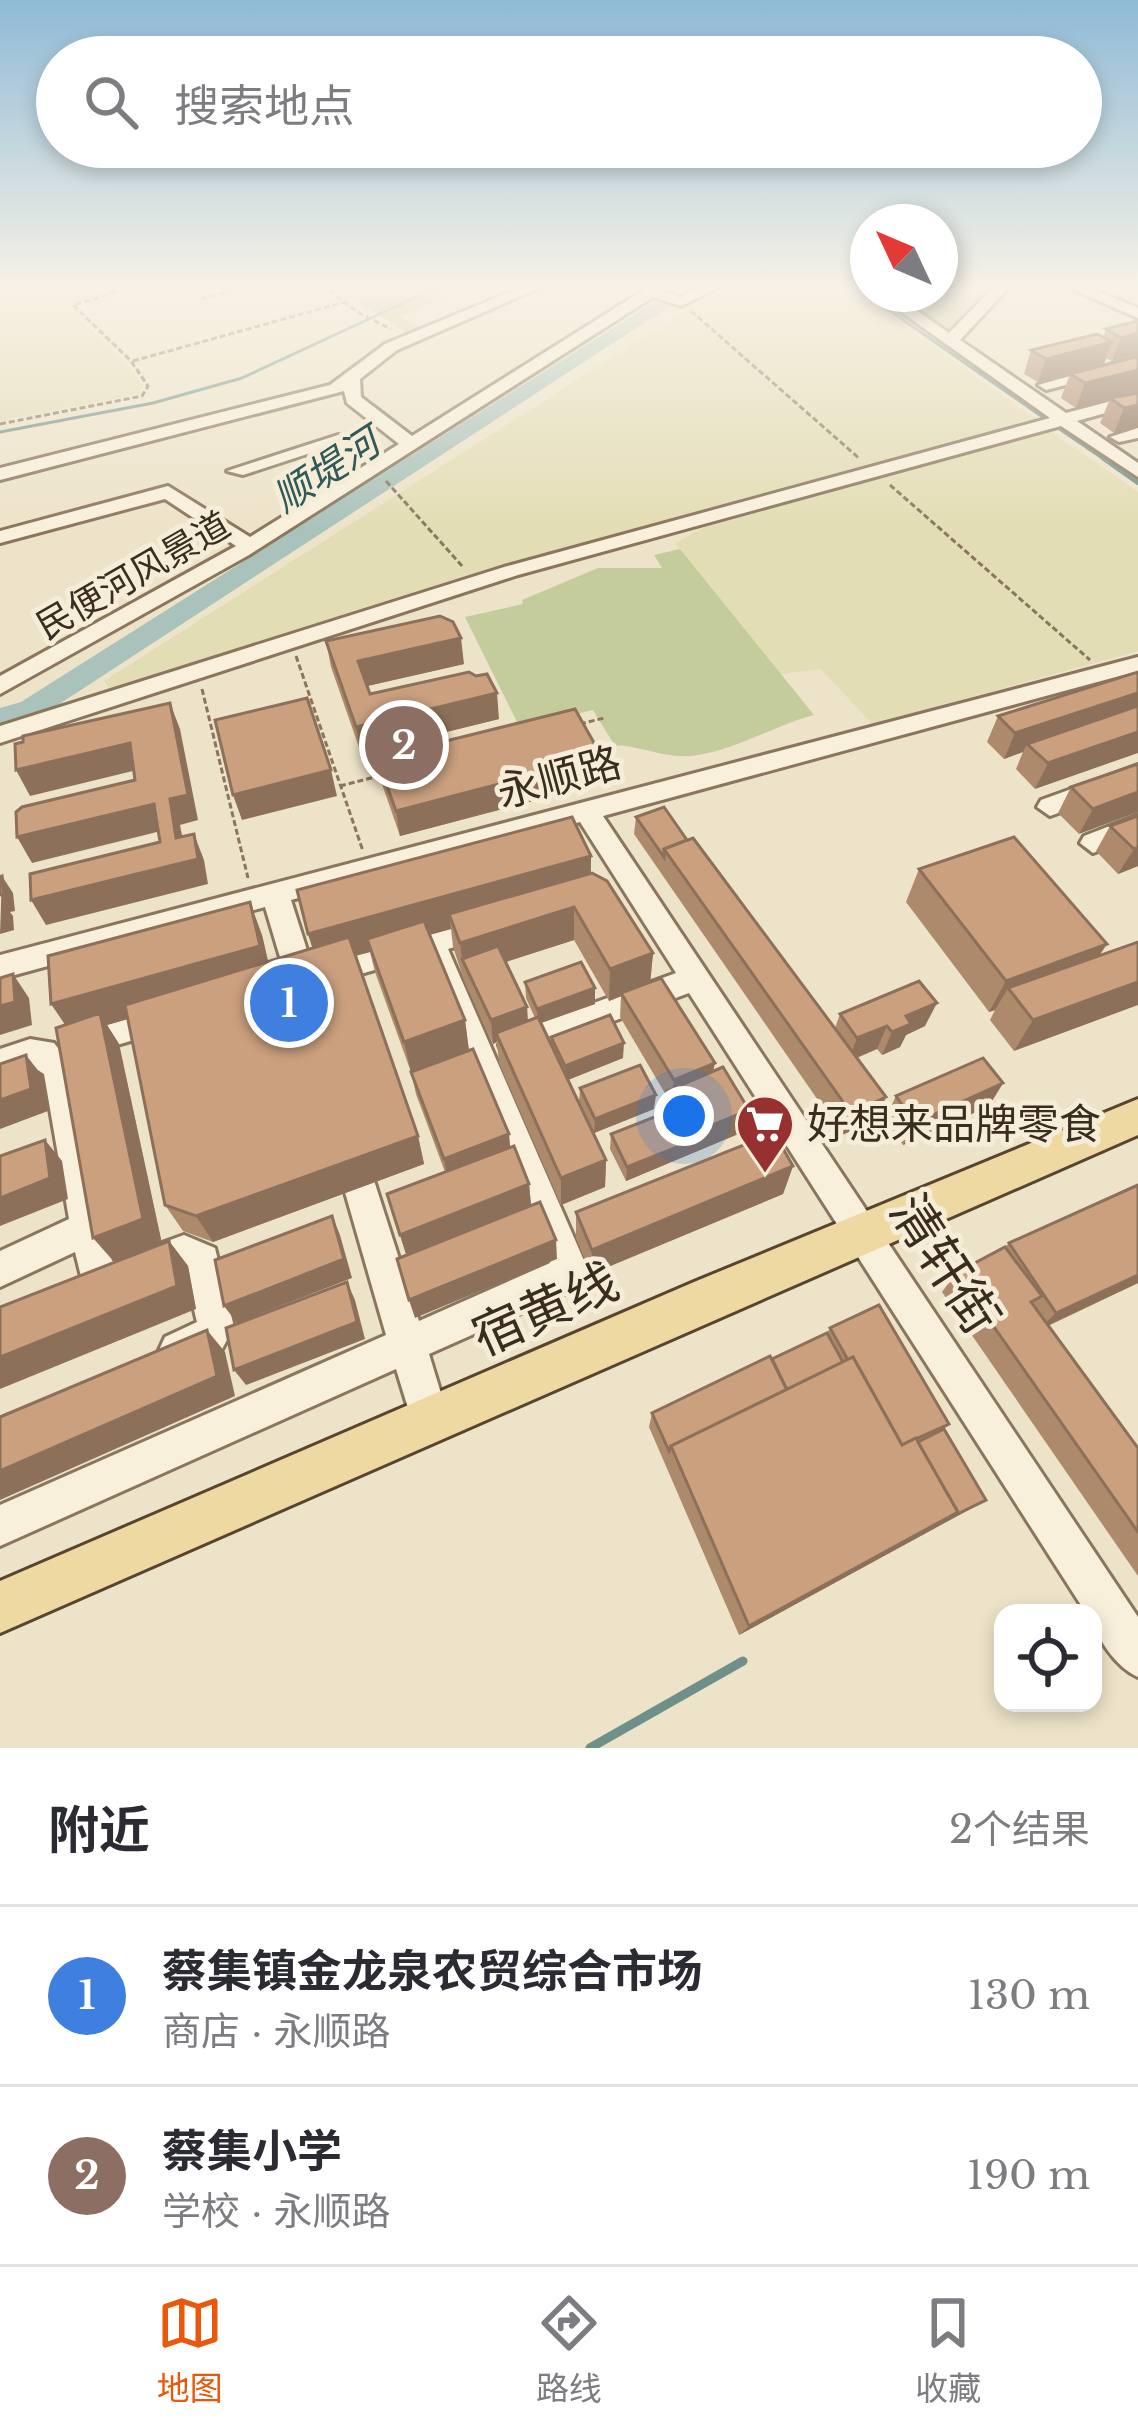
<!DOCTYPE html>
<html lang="zh">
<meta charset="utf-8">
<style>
body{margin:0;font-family:"Libre Baskerville","Noto Sans SC",serif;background:#f7f7f7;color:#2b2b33}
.controls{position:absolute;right:36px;bottom:36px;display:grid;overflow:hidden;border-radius:24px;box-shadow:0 6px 18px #0003}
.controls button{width:108px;height:108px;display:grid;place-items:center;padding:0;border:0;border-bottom:3px solid #e1e1e2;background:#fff;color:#2b2b33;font:60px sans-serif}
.compass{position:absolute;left:850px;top:204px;width:108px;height:108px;border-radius:50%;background:#fff;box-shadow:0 6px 18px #0003;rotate:314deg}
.you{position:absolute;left:684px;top:1116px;width:42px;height:42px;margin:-30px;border:9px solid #fff;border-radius:50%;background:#1a73e8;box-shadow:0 0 0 18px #1a73e833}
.badge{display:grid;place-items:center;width:78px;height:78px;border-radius:50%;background:#ea580c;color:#fff;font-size:39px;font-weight:700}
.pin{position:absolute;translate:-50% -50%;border:6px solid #fff;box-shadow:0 3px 12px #0006}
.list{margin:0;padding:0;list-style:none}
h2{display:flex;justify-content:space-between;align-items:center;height:156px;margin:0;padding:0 48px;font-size:51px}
h2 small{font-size:39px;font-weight:400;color:#7c7c81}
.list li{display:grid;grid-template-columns:78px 1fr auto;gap:36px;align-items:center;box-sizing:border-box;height:180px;padding:0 48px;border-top:3px solid #e1e1e2}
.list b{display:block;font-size:45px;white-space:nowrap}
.list p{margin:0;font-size:39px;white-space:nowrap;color:#7c7c81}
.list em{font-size:39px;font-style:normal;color:#7c7c81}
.icon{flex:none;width:66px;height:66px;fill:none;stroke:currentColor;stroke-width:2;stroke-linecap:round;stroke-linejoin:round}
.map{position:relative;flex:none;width:1138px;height:1748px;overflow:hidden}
.search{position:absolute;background:#fff;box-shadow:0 6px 18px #0003;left:36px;right:36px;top:36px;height:132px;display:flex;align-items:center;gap:30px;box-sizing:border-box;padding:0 42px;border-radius:66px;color:#7c7c81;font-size:45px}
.sheet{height:516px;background:#fff}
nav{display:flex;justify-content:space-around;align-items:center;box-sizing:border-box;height:168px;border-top:3px solid #e1e1e2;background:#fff;font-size:33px;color:#7c7c81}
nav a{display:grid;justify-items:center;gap:6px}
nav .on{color:#ea580c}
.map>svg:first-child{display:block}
.farmland{fill:#e3ddb5}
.green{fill:#c5cc9c}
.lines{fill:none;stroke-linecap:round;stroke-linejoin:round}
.stream-far2{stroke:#6f9089;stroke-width:3}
.stream-far1{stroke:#6f9089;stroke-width:4.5}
.stream{stroke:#6f9089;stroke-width:9}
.river{fill:#a9c2bb;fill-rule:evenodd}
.minor-casing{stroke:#89765d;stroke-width:6}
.major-casing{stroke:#574431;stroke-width:6}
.path{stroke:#89765d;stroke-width:3;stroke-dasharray:6 3;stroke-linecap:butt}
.minor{fill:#f8f0db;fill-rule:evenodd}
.major{fill:#efd9a2;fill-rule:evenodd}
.wall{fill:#ae8a6d}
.shaded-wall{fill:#8d7059}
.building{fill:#caa07f;stroke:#8d7059;stroke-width:3}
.labels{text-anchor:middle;stroke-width:10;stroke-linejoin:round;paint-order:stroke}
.far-street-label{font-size:36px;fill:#3a2d20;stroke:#f5edd7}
.far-water-label{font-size:39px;font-style:italic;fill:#305957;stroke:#f5edd7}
.street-label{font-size:42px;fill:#3a2d20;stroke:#f5edd7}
.poi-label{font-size:42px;fill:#3a2d20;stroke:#f5edd7;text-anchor:start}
.near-street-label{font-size:51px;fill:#3a2d20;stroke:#f5edd7}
</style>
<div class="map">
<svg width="1138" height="1748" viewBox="0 0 1138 1748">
<rect width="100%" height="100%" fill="#ede3c8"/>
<!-- farmland -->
<g class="farmland">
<polygon points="0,285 137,285 70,308 126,363 143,385 138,394 0,421"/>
<polygon points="726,285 846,285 1038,420 541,556 111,691 104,681"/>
<polygon points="1049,430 1138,492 1138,651 872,724 821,669 781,674 675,543 712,523"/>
</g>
<!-- green -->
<g class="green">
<polygon points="354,285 476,285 401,317 424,329 411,334 339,292"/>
<polygon points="940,285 1015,285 965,340 896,294 940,294"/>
<path d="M680,549l134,166c-41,11 -74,33 -116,40 -31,6 -68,-13 -83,-9l-22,-36 -73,18 -55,-111 58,-13 -1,-4 76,-32h64l-8,-13z"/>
</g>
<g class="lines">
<!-- stream-far2 -->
<g class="stream-far2">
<polyline points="853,285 1044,418"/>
<polyline points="1058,428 1108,462"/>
<polyline points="0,432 153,403 242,378 442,285"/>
</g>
<!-- stream-far1 -->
<polyline class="stream-far1" points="1104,459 1138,483"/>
<!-- stream -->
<polyline class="stream" points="590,1748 743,1661"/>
<!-- river -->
<polygon class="river" points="681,285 702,285 41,716 0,728 0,708 21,702"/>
<defs>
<g id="minor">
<polygon points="527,285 546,285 397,350 360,379 361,397 412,436 652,285 669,285 663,291 680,297 705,285 723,285 681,306 653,297 249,555 0,694 0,676 236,546 165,499 0,543 0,531 168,486 250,537 399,444 347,403 344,391 0,480 0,468 330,385 385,344"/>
<polygon points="996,285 1011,285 960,340 1066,413 1138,394 1138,404 1077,421 1138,463 1138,477 1061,426 518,575 0,743 0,726 504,567 1050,418 876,294 893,294 949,333"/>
<polygon points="1063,285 1082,285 1138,308 1138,318"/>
<polygon points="1138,357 1138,367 1046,390 1038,385"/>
<polygon points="1138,428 1138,438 1119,442 1110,437"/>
<polygon points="338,435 353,439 243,475 227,471"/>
<path d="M1138,657v14l-535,145 535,801v60c-21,-9 -45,-41 -45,-64h-7l-397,-620 -175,65 -11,-4 -4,-9 4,-9 173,-63 -96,-151 -289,78 22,69 13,-9 160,-44 10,3 4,8 -4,8 -48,14 141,323 -5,13 -155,69 21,69 -5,14 -14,5 -14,-5 -21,-68 -396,177v-41l386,-170 -52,-181 4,-11 12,-4 12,4 57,178 131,-58 -127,-307 -97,28 -9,-3 -4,12 -10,3 -10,-3 -5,-9 -23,-77 -265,72v-24z"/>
<polygon points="1138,765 1138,784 1050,816 1037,807 1041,800"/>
<polygon points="1138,815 1138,835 1093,853 1080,843 1084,836"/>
<polygon points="163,1006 174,1010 178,1019 174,1028 80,1056 69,1052 65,1043 69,1034"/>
<polygon points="30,1039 54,1043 74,1068 112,1261 184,1235 215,1248 234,1327 221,1351 178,1369 165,1363 159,1350 165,1337 197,1322 184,1269 99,1302 86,1297 75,1252 0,1287 0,1251 69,1219 44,1074 30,1065 0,1077 0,1049"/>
</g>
<polygon id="major" points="1138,1099 1138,1135 0,1633 0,1581 694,1282"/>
</defs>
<!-- minor casing -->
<use href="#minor" class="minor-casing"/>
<!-- major casing -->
<use href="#major" class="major-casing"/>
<!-- path -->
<g class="path">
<polyline points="322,285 359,313 391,329"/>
<polyline points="201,299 251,285"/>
<polyline points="691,311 860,459"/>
<polyline points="133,361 345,302"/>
<polyline points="0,424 142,396 148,386 131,361 73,305 141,285"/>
<polyline points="386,481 463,567"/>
<polyline points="890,485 1090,660"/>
<polyline points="296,656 363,851"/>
<polyline points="202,689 248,878"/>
<polyline points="580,724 604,718"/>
<polyline points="340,786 379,776"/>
</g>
<!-- minor -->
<use href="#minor" class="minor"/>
<!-- major -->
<use href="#major" class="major"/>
</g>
<!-- wall -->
<g class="wall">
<polygon points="1138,321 1112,361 1106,358 1103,365 1112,398 1138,393 1114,433 1100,423 1110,399 1076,408 1061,398 1070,374 1038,382 1024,374 1031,350 1103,337 1106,329"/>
<polygon points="326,641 464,664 367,686 370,694 499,719 361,753 331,667"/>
<polygon points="1138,672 1035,789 1016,769 1023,752 1004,759 987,742 998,716"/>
<polygon points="377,758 601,783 400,836 382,784"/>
<polygon points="1138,764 1079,834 1058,813 1071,787"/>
<polygon points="1138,816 1138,866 1118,874 1096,851 1110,826"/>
<polygon points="636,817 687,840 835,1028 840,1014 925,1026 906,1035 900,1047 882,1055 877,1049 857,1058 886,1097 876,1119 842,1135 634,834"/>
<polygon points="591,856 591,873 653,953 650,982 713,1072 743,1132 626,1181 610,1149 611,1134 664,1113 666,1095 620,1017 621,996 609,1001 574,940 505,962 527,1007 528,1021 535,1018 526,998 525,982 595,1004 541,1023 551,1044 551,1037 623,1058 568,1080 606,1160 605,1187 561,1205 499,1063 497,1042 493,1044 465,983 453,947 451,929 429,935 465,1020 469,1051 510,1148 529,1184 531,1205 406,1254 387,1194 445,1172 416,1094 411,1072 375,972 370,952 355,956 418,1136 424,1164 213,1242 183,1231 165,1205 128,1019 107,1025 119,1044 162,1244 169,1241 188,1266 196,1309 114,1262 56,1028 262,935 268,962 313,948 308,934"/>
<polygon points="919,869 1100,955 1014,1051 990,1020 995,1010 989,1012 906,902"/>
<polygon points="1003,1083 989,1106 903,1145 885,1119 896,1096"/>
<polygon points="580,1088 654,1109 594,1133 579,1103"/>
<polygon points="793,1166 783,1194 591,1274 576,1238 576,1212"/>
<polygon points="1138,1185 1138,1283 1048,1326 1138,1448 1138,1576 942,1292 956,1273 1005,1247 1009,1243"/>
<polygon points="830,1328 949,1424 944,1429 986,1500 739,1635 649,1427 652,1413 827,1333"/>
</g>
<!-- shaded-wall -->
<g class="shaded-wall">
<polygon points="1138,333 1138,354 1112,361 1121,338"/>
<polygon points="1112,342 1103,366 1038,382 1046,359"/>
<polygon points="1138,370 1138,391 1076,408 1085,383"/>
<polygon points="1138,405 1138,427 1114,433 1124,408"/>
<polygon points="461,638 464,664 363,687 358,661"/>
<polygon points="497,693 499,719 361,753 356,727"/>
<polygon points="1138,693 1138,714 1027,744 1023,752 1004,759 1015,733"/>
<polygon points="170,703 180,729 198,820 180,825 187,862 194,834 204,860 208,884 46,925 31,900 176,838 170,799"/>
<polygon points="1138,732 1138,753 1035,789 1048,763"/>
<polygon points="130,743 141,769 30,796 16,770"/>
<polygon points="602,757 601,783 400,836 396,811"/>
<polygon points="331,770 337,796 242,820 233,795"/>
<polygon points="1138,792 1138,812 1079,834 1093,809"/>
<polygon points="154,804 165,830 32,863 17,837"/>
<polygon points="1138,847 1138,866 1118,874 1134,849"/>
<polygon points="591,856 590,890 449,914 451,929 371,951 367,939 370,952 318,966 308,934"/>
<polygon points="2,876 13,893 15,911 10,912 13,916 14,930 0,934"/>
<polygon points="250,902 262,935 272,978 107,1025 119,1044 162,1244 116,1264 93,1238 72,1035 51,1004"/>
<polygon points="574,907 574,940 469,974 462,959 460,943"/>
<polygon points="1107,944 1086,976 1008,988 995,1010 989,1012 1006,981"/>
<polygon points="653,953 650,985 609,1001 610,969"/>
<polygon points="13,974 29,998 32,1025 0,1035 0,1006"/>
<polygon points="1138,982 1138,1005 1014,1051 1033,1020"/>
<polygon points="595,988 595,1004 538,1024 537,1009"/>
<polygon points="937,1003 925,1026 906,1035 900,1047 882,1055 892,1032 906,1016"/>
<polygon points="527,1007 528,1030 496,1033 497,1042 493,1044 491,1020"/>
<polygon points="465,1020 469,1051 411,1072 404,1042"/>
<polygon points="887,1026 877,1049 848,1061 857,1038"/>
<polygon points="624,1043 623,1058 565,1081 565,1066"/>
<polygon points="26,1055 43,1077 48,1111 0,1129 0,1100"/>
<polygon points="715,1063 710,1085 671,1099 674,1080"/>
<polygon points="1003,1083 989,1106 903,1145 915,1123"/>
<polygon points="656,1095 654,1109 594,1133 595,1119"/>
<polygon points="886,1097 876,1119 842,1135 851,1113"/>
<polygon points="749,1110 743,1132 626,1181 627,1167 690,1142 691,1134"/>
<polygon points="509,1134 511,1155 448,1180 444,1159"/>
<polygon points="418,1136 424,1164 213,1242 196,1216"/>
<polygon points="45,1140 62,1161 68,1199 0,1226 0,1198"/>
<polygon points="606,1160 605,1187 561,1205 561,1178"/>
<polygon points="793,1166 783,1194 591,1274 592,1250"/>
<polygon points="529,1184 531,1205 406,1254 400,1235"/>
<polygon points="332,1216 340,1235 352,1278 237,1323 224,1306"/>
<polygon points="556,1240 557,1259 415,1318 409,1300"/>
<polygon points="169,1241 188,1266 196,1309 0,1389 0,1357"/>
<polygon points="1138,1275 1138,1283 1038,1330 1056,1313"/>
<polygon points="347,1282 355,1300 365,1339 246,1385 234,1370"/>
<polygon points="207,1330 225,1352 235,1396 0,1500 0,1471"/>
<polygon points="986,1500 974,1507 739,1635 749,1626 958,1512"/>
</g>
<!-- building -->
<g class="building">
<polygon points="1138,321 1138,333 1121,338 1106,329"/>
<polygon points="1097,334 1112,342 1046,359 1031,350"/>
<polygon points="1136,357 1138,358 1138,370 1085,383 1070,374"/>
<polygon points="1138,393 1138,405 1124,408 1110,398"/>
<polygon points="440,616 453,622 461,638 358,661 370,694 469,672 476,676 487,674 497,693 356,727 326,641"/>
<polygon points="1138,672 1138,693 1015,733 998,716"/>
<polygon points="307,698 331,770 233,795 215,720"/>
<polygon points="170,703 188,795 170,799 176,838 194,834 198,859 31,900 30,874 160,842 154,804 17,837 16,812 22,807 135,780 130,743 16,770 15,744 23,742 23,736"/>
<polygon points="1138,706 1138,732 1048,763 1027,744"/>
<polygon points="575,709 602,757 396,811 377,758"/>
<polygon points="1138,764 1138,792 1093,809 1071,787"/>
<polygon points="664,807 687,840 664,849 664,857 636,817"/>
<polygon points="1138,816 1138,847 1134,849 1110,826"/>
<polygon points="572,817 591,856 308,934 297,890"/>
<polygon points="1014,837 1107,944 1006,981 919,869"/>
<polygon points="693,838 886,1097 851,1113 664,849"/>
<polygon points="592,873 607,881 653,953 610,969 574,907 460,943 449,914"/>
<polygon points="2,876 4,894 0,895 0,877"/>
<polygon points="250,902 260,946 51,1004 48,956"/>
<polygon points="424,921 465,1020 404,1042 367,939"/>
<polygon points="349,937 418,1136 196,1216 165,1205 125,1005"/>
<polygon points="1138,942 1138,982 1033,1020 1008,988"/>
<polygon points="498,946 527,1007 491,1020 462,959"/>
<polygon points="581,962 595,988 537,1009 525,982"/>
<polygon points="13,974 15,1002 0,1006 0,978"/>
<polygon points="661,978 715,1063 674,1080 621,993"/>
<polygon points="919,981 937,1003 906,1016 911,1024 892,1032 887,1026 857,1038 840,1014"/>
<polygon points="100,1013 143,1219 93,1238 56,1028"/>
<polygon points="610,1015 624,1043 565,1066 551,1037"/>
<polygon points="538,1017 606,1160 561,1178 496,1033"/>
<polygon points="473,1049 509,1134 444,1159 411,1072"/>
<polygon points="26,1055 31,1089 0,1100 0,1064"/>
<polygon points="983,1058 1003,1083 915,1123 896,1096"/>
<polygon points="640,1065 656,1095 595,1119 580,1088"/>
<polygon points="723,1067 749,1110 691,1134 667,1091"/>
<polygon points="672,1110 690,1142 627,1167 611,1134"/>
<polygon points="774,1133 793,1166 592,1250 576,1212"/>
<polygon points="45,1140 50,1178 0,1198 0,1156"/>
<polygon points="514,1146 529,1184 400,1235 387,1194"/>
<polygon points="1138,1185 1138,1275 1056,1313 1009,1243"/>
<polygon points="540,1202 556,1240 409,1300 397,1259"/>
<polygon points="332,1216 344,1259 224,1306 215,1260"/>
<polygon points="169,1241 177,1286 0,1357 0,1307"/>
<polygon points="1005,1247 1042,1296 1031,1302 1138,1448 1138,1532 956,1273"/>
<polygon points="347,1282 357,1322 234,1370 226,1328"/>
<polygon points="879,1305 949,1424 902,1445 853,1357 848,1360 830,1328"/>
<polygon points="207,1330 217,1376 0,1471 0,1417"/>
<polygon points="827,1333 843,1362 787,1390 772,1359"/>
<polygon points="770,1356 787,1390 671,1446 669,1451 652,1413"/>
<polygon points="853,1357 902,1445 916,1438 958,1512 749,1626 671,1446"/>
<polygon points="944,1429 986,1500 947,1519 958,1512 918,1442"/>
</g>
<!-- sky -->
<linearGradient id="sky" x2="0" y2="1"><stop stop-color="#8fbad6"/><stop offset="0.54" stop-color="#f7f2e6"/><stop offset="1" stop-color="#f7f2e6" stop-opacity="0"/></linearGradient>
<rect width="1138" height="530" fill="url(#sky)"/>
<!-- icons -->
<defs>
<symbol id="supermarket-pin" viewBox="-11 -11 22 30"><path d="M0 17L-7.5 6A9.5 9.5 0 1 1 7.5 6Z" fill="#96312f" stroke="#f5edd7"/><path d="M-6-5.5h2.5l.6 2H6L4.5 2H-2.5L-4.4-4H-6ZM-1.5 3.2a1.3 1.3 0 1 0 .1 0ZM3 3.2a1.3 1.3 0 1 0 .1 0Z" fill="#fff"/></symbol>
</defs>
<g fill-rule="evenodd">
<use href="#supermarket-pin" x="732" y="1091" width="66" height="90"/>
</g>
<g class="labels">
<!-- far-street labels -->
<g class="far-street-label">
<text transform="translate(133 575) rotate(-30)" y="13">民便河风景道</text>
</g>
<!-- far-water labels -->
<g class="far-water-label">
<text transform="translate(326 470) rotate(-33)" y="14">顺堤河</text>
</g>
<!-- street labels -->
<g class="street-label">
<text transform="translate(559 777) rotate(-15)" y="15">永顺路</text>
</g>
<!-- poi labels -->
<g class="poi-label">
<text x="807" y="1139">好想来品牌零食</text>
</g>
<!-- near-street labels -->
<g class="near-street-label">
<text transform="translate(945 1264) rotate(57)" y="18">清轩街</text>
<text transform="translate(545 1309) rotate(-24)" y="18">宿黄线</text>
</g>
</g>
</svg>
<div class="controls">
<button><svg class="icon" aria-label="locate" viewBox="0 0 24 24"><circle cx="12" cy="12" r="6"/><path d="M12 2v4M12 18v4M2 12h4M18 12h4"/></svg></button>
</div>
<svg class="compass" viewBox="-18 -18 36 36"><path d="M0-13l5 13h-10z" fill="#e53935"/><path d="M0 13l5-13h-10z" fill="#7c7c81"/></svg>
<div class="you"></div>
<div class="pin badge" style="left:289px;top:1003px;background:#3f7fe0">1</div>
<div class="pin badge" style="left:404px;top:745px;background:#8d6e63">2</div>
<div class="search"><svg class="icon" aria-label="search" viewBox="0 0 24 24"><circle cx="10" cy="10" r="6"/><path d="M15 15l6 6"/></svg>搜索地点</div>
</div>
<section class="sheet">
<h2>附近<small>2个结果</small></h2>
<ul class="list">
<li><span class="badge" style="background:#3f7fe0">1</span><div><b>蔡集镇金龙泉农贸综合市场</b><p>商店 · 永顺路</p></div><em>130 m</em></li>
<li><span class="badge" style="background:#8d6e63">2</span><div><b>蔡集小学</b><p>学校 · 永顺路</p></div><em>190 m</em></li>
</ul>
</section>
<nav>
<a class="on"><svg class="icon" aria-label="map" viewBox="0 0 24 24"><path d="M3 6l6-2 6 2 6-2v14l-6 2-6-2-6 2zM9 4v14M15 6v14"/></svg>地图</a>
<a><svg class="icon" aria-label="directions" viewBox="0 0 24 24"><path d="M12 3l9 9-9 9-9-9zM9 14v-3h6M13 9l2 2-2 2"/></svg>路线</a>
<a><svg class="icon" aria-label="saved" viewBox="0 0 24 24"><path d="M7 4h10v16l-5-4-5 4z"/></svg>收藏</a>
</nav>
